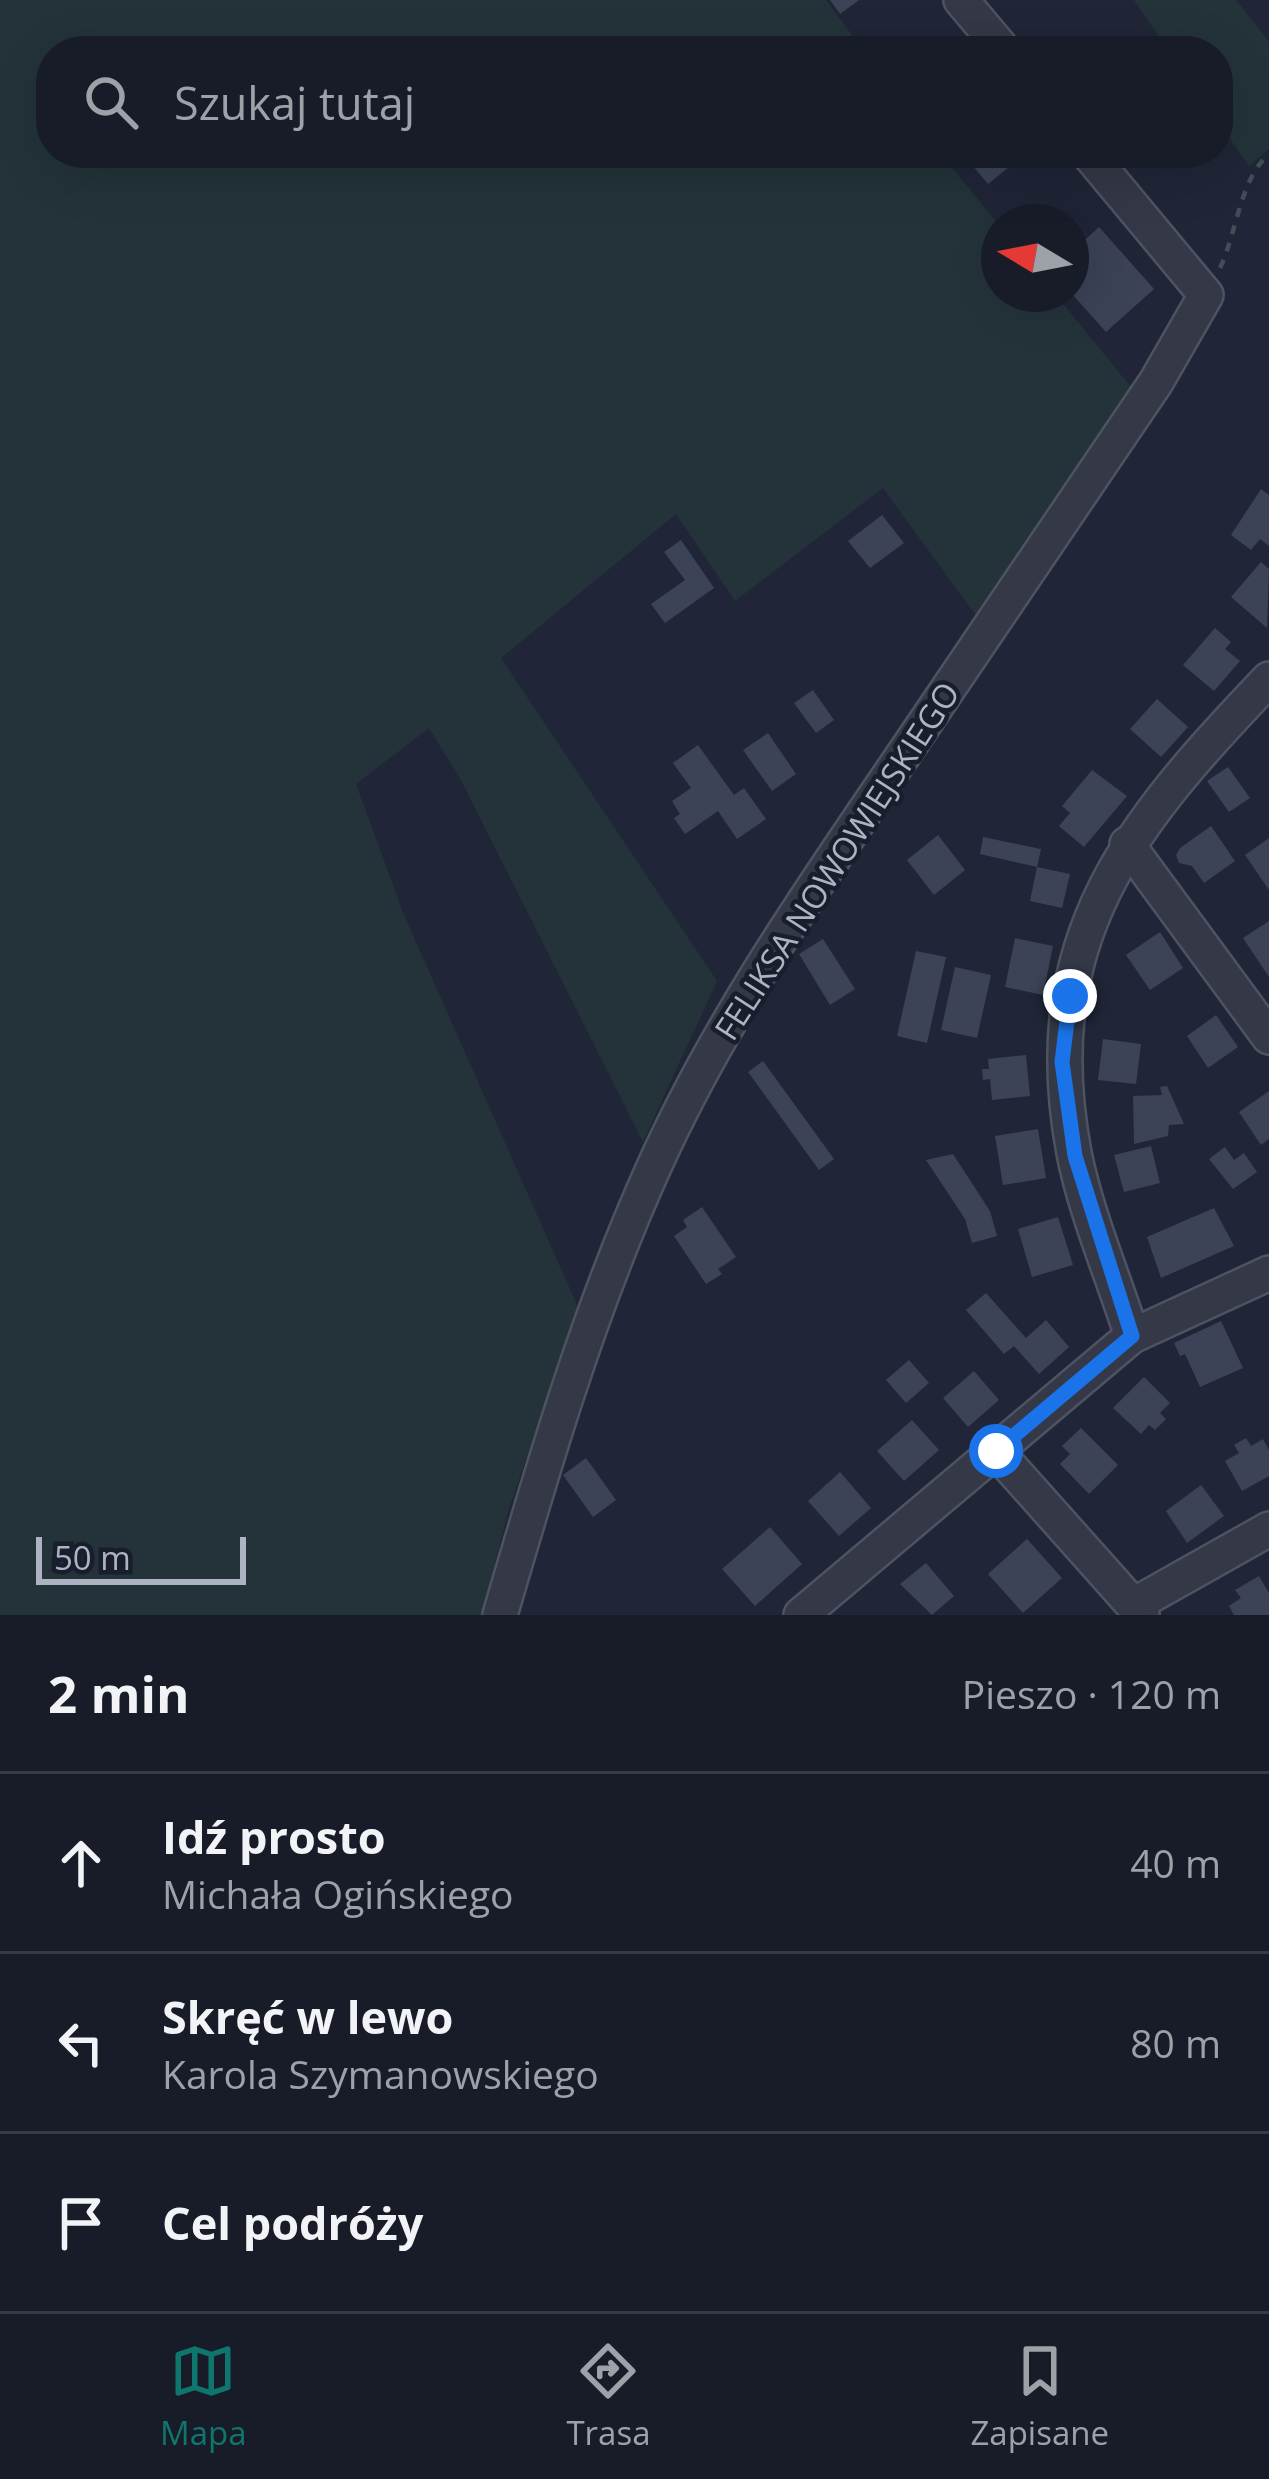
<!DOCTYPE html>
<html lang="pl">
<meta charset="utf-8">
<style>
body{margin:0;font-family:"Open Sans",sans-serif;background:#212531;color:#f1f3f6}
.compass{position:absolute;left:981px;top:204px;width:108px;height:108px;border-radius:50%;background:#181c29;box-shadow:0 12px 48px #0002;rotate:280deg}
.scale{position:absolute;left:36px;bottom:30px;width:210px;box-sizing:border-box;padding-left:12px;border:6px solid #aeb3c4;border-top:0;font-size:33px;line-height:42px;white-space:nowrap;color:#aeb3c4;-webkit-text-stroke:9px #191e2c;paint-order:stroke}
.stop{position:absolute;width:36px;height:36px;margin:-27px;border:9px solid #1a73e8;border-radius:50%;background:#fff}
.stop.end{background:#1a73e8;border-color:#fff;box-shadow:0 3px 12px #0008}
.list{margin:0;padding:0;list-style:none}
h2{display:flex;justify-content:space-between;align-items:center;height:156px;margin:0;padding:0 48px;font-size:51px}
h2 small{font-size:39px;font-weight:400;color:#9fa1a8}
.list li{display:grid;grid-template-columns:78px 1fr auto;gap:36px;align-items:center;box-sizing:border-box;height:180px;padding:0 48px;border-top:3px solid #363a46}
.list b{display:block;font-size:45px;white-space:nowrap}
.list p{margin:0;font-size:39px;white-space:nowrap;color:#9fa1a8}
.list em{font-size:39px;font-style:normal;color:#9fa1a8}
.icon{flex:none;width:66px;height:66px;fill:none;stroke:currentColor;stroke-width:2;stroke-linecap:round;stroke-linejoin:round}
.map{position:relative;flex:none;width:1269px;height:1615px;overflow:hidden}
.search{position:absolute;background:#181c29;box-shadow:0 12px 48px #0002;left:36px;right:36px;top:36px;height:132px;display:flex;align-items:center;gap:30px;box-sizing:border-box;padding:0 42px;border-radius:48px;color:#9fa1a8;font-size:45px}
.sheet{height:696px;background:#181c29}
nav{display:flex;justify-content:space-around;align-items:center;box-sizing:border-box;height:168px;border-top:3px solid #363a46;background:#181c29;font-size:33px;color:#9fa1a8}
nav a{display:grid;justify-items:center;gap:6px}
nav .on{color:#0f766e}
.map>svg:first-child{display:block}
.green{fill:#233339}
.building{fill:#3c4357}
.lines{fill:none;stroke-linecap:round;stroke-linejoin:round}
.minor-casing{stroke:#4e5362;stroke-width:38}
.path{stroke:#404f55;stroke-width:4.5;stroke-dasharray:9 9;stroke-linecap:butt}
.minor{stroke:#343847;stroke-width:33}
.route{stroke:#1a73e8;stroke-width:15}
.labels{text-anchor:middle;stroke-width:9;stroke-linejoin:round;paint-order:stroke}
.street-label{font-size:33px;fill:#aeb3c4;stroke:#191e2c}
</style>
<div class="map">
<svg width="1269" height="1615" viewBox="0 0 1269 1615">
<rect width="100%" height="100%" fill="#202637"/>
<!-- green -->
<g class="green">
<polygon points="0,0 826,0 864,51 51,51 51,153 940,153 999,225 999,294 1055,294 1136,393 977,617 883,488 735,601 676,514 501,658 717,981 643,1142 461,780 429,728 356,784 404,915 578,1307 508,1512 482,1615 0,1615"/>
<polygon points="1134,0 1236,0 1269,42 1269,149 1249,166 1218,122 1218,51 1169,51"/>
</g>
<!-- building -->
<g class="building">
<polygon points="830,0 859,0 840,14"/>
<polygon points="962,153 1007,153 1014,163 988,184"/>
<polygon points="1099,227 1154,289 1106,332 1071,293 1071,253"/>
<polygon points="1261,489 1269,495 1269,546 1260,539 1251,550 1231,535"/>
<polygon points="882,515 904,543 870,568 848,541"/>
<polygon points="681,540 714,588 665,623 651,604 685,580 664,552"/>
<polygon points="1261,562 1269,569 1267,628 1231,597"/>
<polygon points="1215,628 1231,642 1225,649 1240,661 1214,691 1183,665"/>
<polygon points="813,690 834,720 816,733 794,703"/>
<polygon points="1157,699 1188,727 1161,757 1130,729"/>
<polygon points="768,733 796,774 772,791 743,750"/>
<polygon points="698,745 734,795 744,788 766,819 737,839 718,811 685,834 674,818 680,814 672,801 691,788 673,763"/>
<polygon points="1228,767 1250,798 1229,812 1207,781"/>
<polygon points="1092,770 1127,796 1084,847 1059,826 1070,813 1062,806"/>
<polygon points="1211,826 1235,861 1204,883 1192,866 1179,863 1176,855 1180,848"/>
<polygon points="938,835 965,870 934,895 907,860"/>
<polygon points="983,837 1041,849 1037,867 980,854"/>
<polygon points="1269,838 1269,890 1245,855"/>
<polygon points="1037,867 1070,874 1062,908 1030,901"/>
<polygon points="1269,921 1269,977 1243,938"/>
<polygon points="1160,932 1183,968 1150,990 1126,955"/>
<polygon points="1015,938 1053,946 1043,995 1005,987"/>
<polygon points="823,939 855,989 830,1005 799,954"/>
<polygon points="916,951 946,957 927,1043 897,1036"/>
<polygon points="955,967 991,975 977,1038 941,1030"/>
<polygon points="1216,1015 1238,1047 1208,1068 1187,1036"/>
<polygon points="1103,1039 1141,1044 1136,1084 1098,1080"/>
<polygon points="1026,1055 1030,1096 992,1100 990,1079 983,1080 982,1069 989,1069 988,1059"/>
<polygon points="763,1061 834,1159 819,1170 748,1072"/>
<polygon points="1167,1086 1184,1124 1169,1125 1168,1136 1134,1144 1133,1096 1162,1095 1160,1087"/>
<polygon points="1269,1091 1269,1139 1261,1145 1239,1112"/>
<polygon points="1038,1129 1046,1178 1003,1185 995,1136"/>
<polygon points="1151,1146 1160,1183 1124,1192 1114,1155"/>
<polygon points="1225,1147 1234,1160 1244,1153 1257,1172 1233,1189 1209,1159"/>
<polygon points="953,1154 990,1211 997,1236 972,1243 965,1219 926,1160"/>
<polygon points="702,1207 736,1257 718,1269 722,1274 706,1284 674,1236 687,1227 683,1220"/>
<polygon points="1214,1208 1234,1246 1161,1278 1147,1237"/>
<polygon points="1058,1217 1073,1265 1032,1277 1018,1229"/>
<polygon points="986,1293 1026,1338 1046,1320 1069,1347 1039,1374 1014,1346 1004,1354 966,1310"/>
<polygon points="1221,1321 1243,1368 1200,1387 1185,1354 1180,1356 1174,1343"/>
<polygon points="909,1360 929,1383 906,1403 886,1380"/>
<polygon points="974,1371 999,1400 968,1427 943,1398"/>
<polygon points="1144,1377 1170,1403 1160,1413 1166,1419 1155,1430 1149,1425 1141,1434 1113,1408"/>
<polygon points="912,1420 939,1450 904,1481 877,1451"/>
<polygon points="1081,1428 1118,1465 1089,1494 1060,1464 1070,1454 1062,1446"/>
<polygon points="1246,1438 1251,1446 1263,1439 1269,1450 1269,1476 1242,1491 1225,1461 1239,1453 1234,1445"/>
<polygon points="586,1458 616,1500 593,1517 563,1475"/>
<polygon points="840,1472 871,1508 839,1536 808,1501"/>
<polygon points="1201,1485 1224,1516 1187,1543 1166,1511"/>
<polygon points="770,1527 802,1564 755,1606 722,1569"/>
<polygon points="1027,1539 1062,1578 1023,1613 988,1574"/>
<polygon points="926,1563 954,1596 932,1615 900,1584"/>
<polygon points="1259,1576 1269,1593 1269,1615 1234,1615 1229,1606 1241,1598 1235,1590"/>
</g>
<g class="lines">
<defs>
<g id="minor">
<polyline points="961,0 1004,51"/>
<polyline points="1127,844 1269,1037"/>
<path d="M1132,1336c-19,-60 -46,-122 -58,-183 -40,-214 56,-329 195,-474"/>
<polyline points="996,1451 1142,1615"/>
<polyline points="1134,1605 1269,1529"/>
<path d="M500,1615c44,-151 88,-302 153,-446 63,-141 152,-270 238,-396 89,-131 177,-261 265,-391l50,-87 -118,-142"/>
<polyline points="801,1615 1132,1336 1269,1273"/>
</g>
</defs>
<!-- minor casing -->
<use href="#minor" class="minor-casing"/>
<!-- path -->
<path class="path" d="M1220,268c17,-36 20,-89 49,-114"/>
<!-- minor -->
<use href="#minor" class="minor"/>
</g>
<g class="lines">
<!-- route -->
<polyline class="route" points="996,1451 1132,1336 1075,1156 1062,1062 1070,996"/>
</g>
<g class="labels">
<!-- street labels -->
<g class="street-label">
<text transform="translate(837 861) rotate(-57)" y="12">FELIKSA NOWOWIEJSKIEGO</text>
</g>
</g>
</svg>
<svg class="compass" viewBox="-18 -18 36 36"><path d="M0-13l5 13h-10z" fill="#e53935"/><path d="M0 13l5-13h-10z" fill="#9fa1a8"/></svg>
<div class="scale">50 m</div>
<div class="stop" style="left:996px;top:1451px"></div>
<div class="stop end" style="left:1070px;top:996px"></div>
<div class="search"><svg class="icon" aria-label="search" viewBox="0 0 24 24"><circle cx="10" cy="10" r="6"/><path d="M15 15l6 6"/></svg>Szukaj tutaj</div>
</div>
<section class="sheet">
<h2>2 min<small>Pieszo · 120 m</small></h2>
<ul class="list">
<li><svg class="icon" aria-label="ahead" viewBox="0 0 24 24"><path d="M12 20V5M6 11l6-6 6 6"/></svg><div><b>Idź prosto</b><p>Michała Ogińskiego</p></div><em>40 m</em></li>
<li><svg class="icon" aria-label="left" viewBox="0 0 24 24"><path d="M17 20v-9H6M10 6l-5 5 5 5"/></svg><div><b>Skręć w lewo</b><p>Karola Szymanowskiego</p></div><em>80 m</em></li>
<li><svg class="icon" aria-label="arrive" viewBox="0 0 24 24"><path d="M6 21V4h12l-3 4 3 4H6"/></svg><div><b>Cel podróży</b></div></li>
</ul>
</section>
<nav>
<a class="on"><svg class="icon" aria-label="map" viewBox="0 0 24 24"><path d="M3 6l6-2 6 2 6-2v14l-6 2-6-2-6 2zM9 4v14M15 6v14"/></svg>Mapa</a>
<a><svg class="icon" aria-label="directions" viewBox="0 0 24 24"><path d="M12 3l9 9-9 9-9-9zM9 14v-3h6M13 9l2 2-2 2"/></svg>Trasa</a>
<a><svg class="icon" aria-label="saved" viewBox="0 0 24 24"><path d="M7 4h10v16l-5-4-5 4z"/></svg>Zapisane</a>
</nav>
